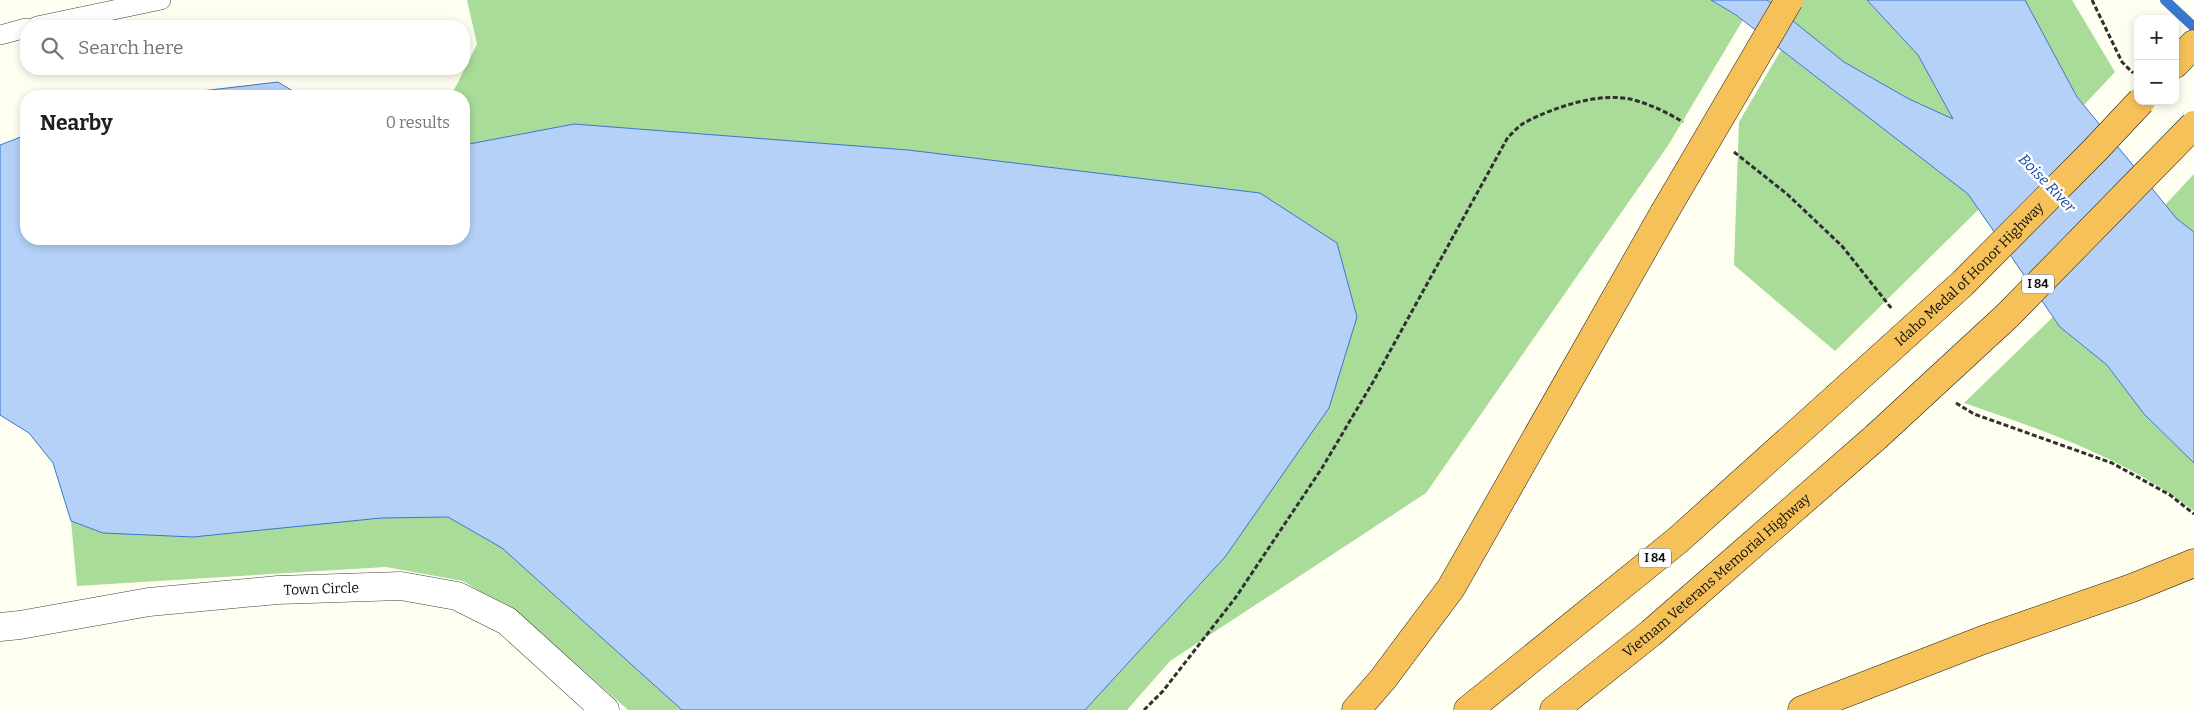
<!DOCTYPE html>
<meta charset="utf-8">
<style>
body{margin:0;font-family:Bitter,serif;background:#f6f6f6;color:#202124}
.controls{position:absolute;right:15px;top:15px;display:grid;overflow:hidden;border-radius:10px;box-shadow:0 2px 8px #0003}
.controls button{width:45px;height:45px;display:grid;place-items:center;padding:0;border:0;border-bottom:1px solid #e0e0e0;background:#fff;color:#202124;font:25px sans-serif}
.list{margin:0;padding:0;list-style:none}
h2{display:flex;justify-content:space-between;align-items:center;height:65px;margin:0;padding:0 20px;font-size:21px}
h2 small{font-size:16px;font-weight:400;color:#757577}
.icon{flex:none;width:28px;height:28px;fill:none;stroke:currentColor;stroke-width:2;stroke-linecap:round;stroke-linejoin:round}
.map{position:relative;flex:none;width:2194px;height:710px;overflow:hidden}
.search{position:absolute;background:#fff;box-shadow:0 2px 8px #0003;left:20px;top:20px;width:450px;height:55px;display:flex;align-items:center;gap:12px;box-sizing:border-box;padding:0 18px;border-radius:20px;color:#757577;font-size:19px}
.panel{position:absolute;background:#fff;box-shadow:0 2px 8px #0003;left:20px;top:90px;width:450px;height:155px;border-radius:20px}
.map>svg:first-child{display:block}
.forest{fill:#a9db99}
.water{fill:#b5d1f7;stroke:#3b76cf}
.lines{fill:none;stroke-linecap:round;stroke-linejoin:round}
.stream{stroke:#3b76cf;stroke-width:10}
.lane-casing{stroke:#424242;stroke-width:20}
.street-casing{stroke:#424242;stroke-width:29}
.highway-casing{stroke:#202020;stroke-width:29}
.path{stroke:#313131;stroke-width:3;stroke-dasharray:5 2.5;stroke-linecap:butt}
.lane{stroke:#fff;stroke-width:19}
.street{stroke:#fff;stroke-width:28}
.highway{stroke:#f6c159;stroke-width:28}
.highway-bridge-casing{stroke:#202020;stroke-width:29;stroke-linecap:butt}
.highway-bridge{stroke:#f6c159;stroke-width:28}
.labels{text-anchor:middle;stroke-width:5;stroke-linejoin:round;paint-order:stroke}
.shield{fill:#fff;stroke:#575757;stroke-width:1}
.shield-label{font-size:12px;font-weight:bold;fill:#0f0f0f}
.street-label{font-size:14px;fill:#0f0f0f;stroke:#fff}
.water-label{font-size:15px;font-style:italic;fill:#1648a4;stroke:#fff}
</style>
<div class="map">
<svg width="2194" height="710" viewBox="0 0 2194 710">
<rect width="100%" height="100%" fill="#fffff1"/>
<!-- forest -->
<g class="forest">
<polygon points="467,0 1711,0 1743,20 1669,144 1426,493 1170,661 1127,710 1085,710 1225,557 574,124 464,145 464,96 451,96 477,44"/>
<polygon points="1767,0 1867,0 1918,55 1954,120 1909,99 1844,62"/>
<polygon points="2025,0 2072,0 2115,72 2084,105 2077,97"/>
<polygon points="1781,50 1969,194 1979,209 1835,351 1734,265 1739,122"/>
<polygon points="2194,174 2194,232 2177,220 2165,205"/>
<path d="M2053,317l7,10 47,38 37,49 50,49v48c-68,-53 -149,-80 -230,-108z"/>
<polygon points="448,517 502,548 682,710 628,710 525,619 463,581 386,567 77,586 71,521 103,533 381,518"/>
</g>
<!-- water -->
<g class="water">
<polygon points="1711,0 1767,0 1844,62 1909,99 1953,119 1918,55 1867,0 2025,0 2077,97 2177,219 2194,232 2194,463 2144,414 2107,365 2060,327 1968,194 1736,15"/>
<polygon points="278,82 301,96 158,96 159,96"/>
<polygon points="574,124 908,150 1260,193 1337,243 1357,317 1329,408 1225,557 1085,710 682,710 502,548 448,517 381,518 193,537 103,533 71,521 53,463 29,433 0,415 0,145 26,135 26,239 464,239 464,145"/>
</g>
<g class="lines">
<!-- stream -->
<polyline class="stream" points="2165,0 2194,27"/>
<defs>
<g id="lane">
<polyline points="37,26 161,0"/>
<polyline points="0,35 26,28"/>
</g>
<g id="street">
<path id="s1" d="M0,627l20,-2 129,-23 129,-12 123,-4 56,10 50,25 98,89"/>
</g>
<g id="highway">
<polyline points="2175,64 2194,44"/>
<polyline points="1356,710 1383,679 1451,588 1664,213"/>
<polyline points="1468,710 1678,540 1836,398"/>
<path id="s2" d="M1554,710l97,-77 225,-196"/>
<polyline points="1802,710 1983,640 2132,588 2194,563"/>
</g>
</defs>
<!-- lane casing -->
<use href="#lane" class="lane-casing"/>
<!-- street casing -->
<use href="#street" class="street-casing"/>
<!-- highway casing -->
<use href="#highway" class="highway-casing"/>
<!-- path -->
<g class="path">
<polyline points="2092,0 2122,62 2133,73"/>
<polyline points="1734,152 1787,194 1842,246 1892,309"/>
<polyline points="1956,403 1974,414 2112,463 2170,495 2194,514"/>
<path d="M1144,710l19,-19 73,-94 86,-129 51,-86 135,-245c6,-5 11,-12 18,-15 28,-15 76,-31 108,-22 18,5 34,13 49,22"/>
</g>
<!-- lane -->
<use href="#lane" class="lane"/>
<!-- street -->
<use href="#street" class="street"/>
<!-- highway -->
<use href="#highway" class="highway"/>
<defs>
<g id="highway-bridge">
<polyline points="1664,213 1789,0"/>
<path id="s3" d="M1836,398l127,-115 132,-133 46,-49"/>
<polyline points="1876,437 2008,315 2194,125"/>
</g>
</defs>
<!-- highway-bridge casing -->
<use href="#highway-bridge" class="highway-bridge-casing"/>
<!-- highway-bridge -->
<use href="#highway-bridge" class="highway-bridge"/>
</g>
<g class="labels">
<!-- shield labels -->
<g class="shield">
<rect x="2022" y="274.5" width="32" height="19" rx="4"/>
<rect x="1639" y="548.5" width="32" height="19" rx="4"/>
</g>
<g class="shield-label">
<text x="2038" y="288">I 84</text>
<text x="1655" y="562">I 84</text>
</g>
<!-- street labels -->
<g class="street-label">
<text dy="5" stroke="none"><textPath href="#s3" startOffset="182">Idaho Medal of Honor Highway</textPath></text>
<text dy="5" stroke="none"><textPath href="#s2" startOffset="211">Vietnam Veterans Memorial Highway</textPath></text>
<text dy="5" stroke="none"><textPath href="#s1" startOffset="324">Town Circle</textPath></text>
</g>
<!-- water labels -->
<g class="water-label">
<text transform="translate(2047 183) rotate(46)" y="5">Boise River</text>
</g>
</g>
</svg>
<div class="controls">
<button>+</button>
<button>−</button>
</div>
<div class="search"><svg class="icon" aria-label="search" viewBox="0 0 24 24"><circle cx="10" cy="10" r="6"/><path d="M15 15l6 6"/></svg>Search here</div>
<section class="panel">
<h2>Nearby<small>0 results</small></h2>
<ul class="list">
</ul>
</section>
</div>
